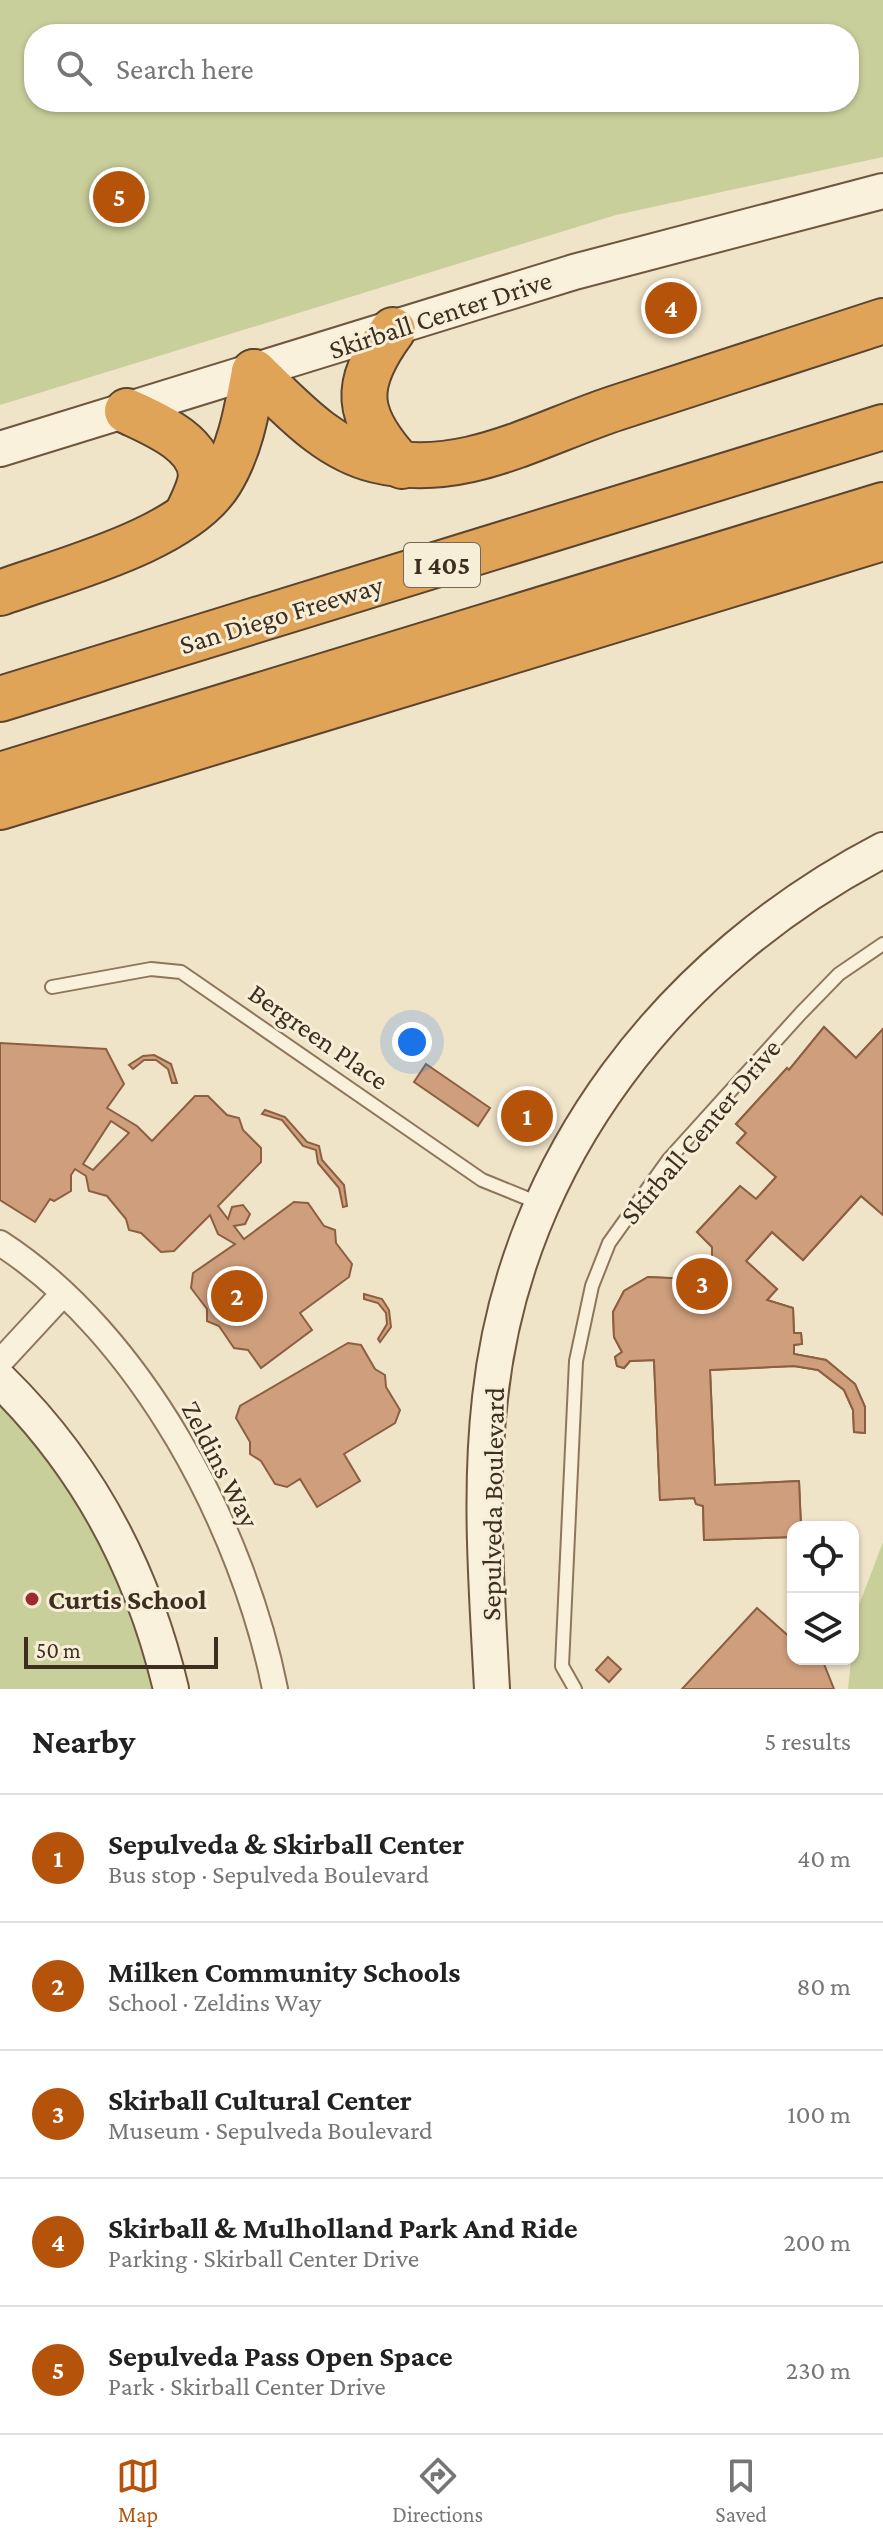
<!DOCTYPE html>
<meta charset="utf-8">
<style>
body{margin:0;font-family:"Crimson Pro",serif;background:#f2f2f2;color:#222}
.controls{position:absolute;right:24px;bottom:24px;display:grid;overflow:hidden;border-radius:16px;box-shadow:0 2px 6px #0004}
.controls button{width:72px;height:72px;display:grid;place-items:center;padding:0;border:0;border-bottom:2px solid #e0e0e0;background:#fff;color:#222;font:40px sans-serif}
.scale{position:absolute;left:24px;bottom:20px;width:194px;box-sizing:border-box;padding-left:8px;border:4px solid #3d2e20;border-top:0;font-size:22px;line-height:28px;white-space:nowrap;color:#3d2e20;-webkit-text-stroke:6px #f7eed8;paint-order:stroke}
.you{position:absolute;left:412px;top:1042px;width:28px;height:28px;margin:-20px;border:6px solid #fff;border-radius:50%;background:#1a73e8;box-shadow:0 0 0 12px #1a73e833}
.badge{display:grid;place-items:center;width:52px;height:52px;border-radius:50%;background:#b45309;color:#fff;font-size:26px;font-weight:700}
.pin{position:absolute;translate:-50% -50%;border:4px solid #fff;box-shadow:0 2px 8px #0006}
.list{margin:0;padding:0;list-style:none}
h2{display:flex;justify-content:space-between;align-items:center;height:104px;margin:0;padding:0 32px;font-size:34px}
h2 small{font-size:26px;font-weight:400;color:#767676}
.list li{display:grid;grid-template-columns:52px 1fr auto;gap:24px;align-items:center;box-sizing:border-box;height:128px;padding:0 32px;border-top:2px solid #e0e0e0}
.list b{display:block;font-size:30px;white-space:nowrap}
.list p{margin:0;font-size:26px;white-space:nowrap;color:#767676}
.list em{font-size:26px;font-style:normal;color:#767676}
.icon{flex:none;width:44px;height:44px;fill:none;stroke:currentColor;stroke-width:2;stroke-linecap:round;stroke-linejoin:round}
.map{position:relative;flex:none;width:883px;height:1689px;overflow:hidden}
.search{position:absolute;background:#fff;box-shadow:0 2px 6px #0004;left:24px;right:24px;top:24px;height:88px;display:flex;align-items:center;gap:20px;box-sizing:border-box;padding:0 28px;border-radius:32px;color:#767676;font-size:30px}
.sheet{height:744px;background:#fff}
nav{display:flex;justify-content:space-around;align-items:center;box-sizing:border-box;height:112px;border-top:2px solid #e0e0e0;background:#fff;font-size:22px;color:#767676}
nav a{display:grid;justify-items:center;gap:4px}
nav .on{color:#b45309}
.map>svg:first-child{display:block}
.green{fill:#c9cf9b;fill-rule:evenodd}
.building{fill:#cf9f7d;stroke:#8d5f41;stroke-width:2;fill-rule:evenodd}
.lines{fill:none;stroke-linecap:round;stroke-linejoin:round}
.service-casing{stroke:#8d765c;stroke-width:16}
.minor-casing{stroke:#8d765c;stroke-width:28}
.secondary-casing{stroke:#6f573f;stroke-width:38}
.motorway-casing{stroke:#5b4430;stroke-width:48}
.service{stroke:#faf1dc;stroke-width:12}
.minor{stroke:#faf1dc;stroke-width:24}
.secondary{stroke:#faf1dc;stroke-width:34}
.motorway{stroke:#e0a458;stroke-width:44}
.poi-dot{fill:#9e2a2b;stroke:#f7eed8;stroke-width:3}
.labels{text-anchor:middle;stroke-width:6;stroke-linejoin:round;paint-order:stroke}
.shield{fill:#f7eed8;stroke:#756857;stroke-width:2}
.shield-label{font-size:26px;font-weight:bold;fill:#3d2e20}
.street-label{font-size:28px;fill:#3d2e20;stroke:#f7eed8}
.poi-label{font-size:28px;font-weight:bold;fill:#3d2e20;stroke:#f7eed8;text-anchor:start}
</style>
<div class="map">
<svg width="883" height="1689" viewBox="0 0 883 1689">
<rect width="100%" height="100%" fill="#f0e4c8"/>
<!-- green -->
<g class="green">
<path d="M0,0h883v157l-267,58 -616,190zM849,34v68h-815v-68z"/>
<polygon points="0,1380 50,1433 171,1689 0,1689"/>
<polygon points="883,1542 883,1689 848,1689 856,1613"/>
</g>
<!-- building -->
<g class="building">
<path d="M824,1027l32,31 27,-29v18l-17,18 17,15v135l-22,-19 -58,64 -31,-28 -26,29 31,28 -10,11 26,8 1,25h7l1,11 -8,1v9l32,6 29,24 10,23v26l-11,-1 -1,-22 -9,-20 -26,-20 -24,-4 -84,4 5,115 84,-4 2,46h-8v10l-89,3 -1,-34 -7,-2 -2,-6 -34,2 -6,-140 -24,1 -6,7 -7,-2 -2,-9 7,-5 -8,-15 -1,-25 11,-21 24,-14 64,3v-33l-15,-15 43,-46 16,13 20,-22 -39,-34 9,-10 -10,-9 51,-56 2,2zM827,1047l20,19 -19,23 -21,-20z"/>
<polygon points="824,1027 856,1058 883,1029 883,1215 861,1196 803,1260 772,1232 746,1261 777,1289 767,1300 793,1308 794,1333 801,1333 802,1344 794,1345 794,1354 826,1360 855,1384 865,1407 865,1433 854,1432 853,1410 844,1390 818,1370 794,1366 710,1370 715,1485 799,1481 801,1527 793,1527 793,1537 704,1540 703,1506 696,1504 694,1498 660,1500 654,1360 630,1361 624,1368 617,1366 615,1357 622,1352 614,1337 613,1312 624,1291 648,1277 712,1280 712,1247 697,1232 740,1186 756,1199 776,1177 737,1143 746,1133 736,1124 787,1068 789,1070"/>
<path d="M0,1043l106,6 18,35 -17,24 30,18 15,15 43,-45h13l19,19 12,3 4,12 18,18v14l-43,44 10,13 4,-12 11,-2 7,9 -5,10 -11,2 10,13 50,-37 14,1 16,23 11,4 1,13 16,21 -3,13 -49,36 12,17 -51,38 -13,-18 -14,-2 -15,-22 -12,-5v-12l-16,-21 2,-15 42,-29 -17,-10 -8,-19 -36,36 -13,1 -20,-19 -12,-3 -3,-11 -19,-23 -18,-5 -3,-15 -11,-7 -4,6v16l-17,10 -4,-2 -15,23 -35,-22zM111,1121l18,12 -36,37 -10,-6z"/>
<polygon points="154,1055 171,1064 177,1083 172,1083 168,1069 156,1060 144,1060 133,1069 129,1065 143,1056"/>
<polygon points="426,1064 490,1108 478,1126 414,1082"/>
<polygon points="265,1110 285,1117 307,1142 319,1146 322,1160 344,1185 347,1206 343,1207 339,1188 318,1163 316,1150 303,1146 282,1120 262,1114"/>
<polygon points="364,1294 382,1299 389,1310 391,1327 380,1342 378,1339 387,1324 386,1313 378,1303 364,1299"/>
<polygon points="348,1343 361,1345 375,1369 385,1375 386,1387 400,1410 395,1423 344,1454 360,1481 317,1507 300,1479 287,1487 275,1484 261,1461 250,1454 250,1442 236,1418 240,1406"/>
<polygon points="757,1608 793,1640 793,1659 822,1659 834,1689 682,1689"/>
<polygon points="608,1657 621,1669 609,1682 596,1670"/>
</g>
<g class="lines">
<defs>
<g id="service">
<polyline points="52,987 151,969 181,972 482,1180 541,1204"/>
<polyline points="575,1689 562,1666 576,1361 592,1286 609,1243 669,1159 801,1013 839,974 883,944"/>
</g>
<g id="minor">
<path d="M0,1243c141,91 243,285 275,446"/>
<polyline points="0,1362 62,1295"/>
</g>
<g id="secondary">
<polyline points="0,449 574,272 883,191"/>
<path d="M0,1380c87,85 143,191 171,309"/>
<path d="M492,1689c-5,-96 -13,-195 -2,-291 26,-241 182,-438 393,-548"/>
</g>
<g id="motorway">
<path d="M393,330c-41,56 -38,85 9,136"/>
<path d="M254,372c36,34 72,76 122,88 86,21 161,-26 240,-52 89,-29 178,-58 267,-87"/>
<path d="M127,411c25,12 74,31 74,65 -1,12 -8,25 -13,36"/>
<path d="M0,593c63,-23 184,-53 220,-111 21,-34 27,-73 34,-110"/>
<polyline points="0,699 883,427"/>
<polyline points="0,775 883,505"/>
<polyline points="0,807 883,538"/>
</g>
</defs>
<!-- service casing -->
<use href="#service" class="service-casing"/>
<!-- minor casing -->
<use href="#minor" class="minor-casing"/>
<!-- secondary casing -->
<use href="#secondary" class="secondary-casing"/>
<!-- motorway casing -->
<use href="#motorway" class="motorway-casing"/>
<!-- service -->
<use href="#service" class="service"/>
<!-- minor -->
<use href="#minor" class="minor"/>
<!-- secondary -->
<use href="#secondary" class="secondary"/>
<!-- motorway -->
<use href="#motorway" class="motorway"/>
</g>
<!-- markers -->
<circle class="poi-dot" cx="32" cy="1599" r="8"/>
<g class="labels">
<!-- shield labels -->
<rect class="shield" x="404" y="543" width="76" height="44" rx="6"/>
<g class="shield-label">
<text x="442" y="574">I 405</text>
</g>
<!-- street labels -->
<g class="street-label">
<text transform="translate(440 314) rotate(-18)" y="10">Skirball Center Drive</text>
<text transform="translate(281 614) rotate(-17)" y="10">San Diego Freeway</text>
<text transform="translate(319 1036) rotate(35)" y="10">Bergreen Place</text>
<text transform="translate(700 1131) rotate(-50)" y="10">Skirball Center Drive</text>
<text transform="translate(221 1464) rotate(63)" y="10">Zeldins Way</text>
<text transform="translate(492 1504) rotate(-89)" y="10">Sepulveda Boulevard</text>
</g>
<!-- poi labels -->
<g class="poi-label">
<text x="48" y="1609">Curtis School</text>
</g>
</g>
</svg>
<div class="controls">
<button><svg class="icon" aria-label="locate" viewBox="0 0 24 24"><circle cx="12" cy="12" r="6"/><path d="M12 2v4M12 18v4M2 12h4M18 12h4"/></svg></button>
<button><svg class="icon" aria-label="layers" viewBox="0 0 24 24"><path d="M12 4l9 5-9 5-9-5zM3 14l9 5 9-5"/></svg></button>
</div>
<div class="scale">50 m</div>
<div class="you"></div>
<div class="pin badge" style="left:527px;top:1116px">1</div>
<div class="pin badge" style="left:237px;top:1296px">2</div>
<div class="pin badge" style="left:702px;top:1284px">3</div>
<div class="pin badge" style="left:671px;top:308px">4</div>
<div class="pin badge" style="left:119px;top:197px">5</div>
<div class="search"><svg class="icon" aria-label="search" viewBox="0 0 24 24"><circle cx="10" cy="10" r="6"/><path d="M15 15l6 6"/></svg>Search here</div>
</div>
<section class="sheet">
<h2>Nearby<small>5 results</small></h2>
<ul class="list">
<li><span class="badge">1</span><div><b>Sepulveda &amp; Skirball Center</b><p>Bus stop · Sepulveda Boulevard</p></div><em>40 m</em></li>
<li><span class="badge">2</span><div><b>Milken Community Schools</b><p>School · Zeldins Way</p></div><em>80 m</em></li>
<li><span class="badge">3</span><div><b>Skirball Cultural Center</b><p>Museum · Sepulveda Boulevard</p></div><em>100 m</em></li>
<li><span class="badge">4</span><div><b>Skirball &amp; Mulholland Park And Ride</b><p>Parking · Skirball Center Drive</p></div><em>200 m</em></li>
<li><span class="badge">5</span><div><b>Sepulveda Pass Open Space</b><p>Park · Skirball Center Drive</p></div><em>230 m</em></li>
</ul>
</section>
<nav>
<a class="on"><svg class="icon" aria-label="map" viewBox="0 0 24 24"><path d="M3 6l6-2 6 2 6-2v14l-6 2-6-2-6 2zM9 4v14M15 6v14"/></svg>Map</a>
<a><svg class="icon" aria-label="directions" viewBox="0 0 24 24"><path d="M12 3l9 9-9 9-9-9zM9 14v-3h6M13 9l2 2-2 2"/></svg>Directions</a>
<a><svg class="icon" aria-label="saved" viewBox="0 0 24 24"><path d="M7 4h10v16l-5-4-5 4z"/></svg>Saved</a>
</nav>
